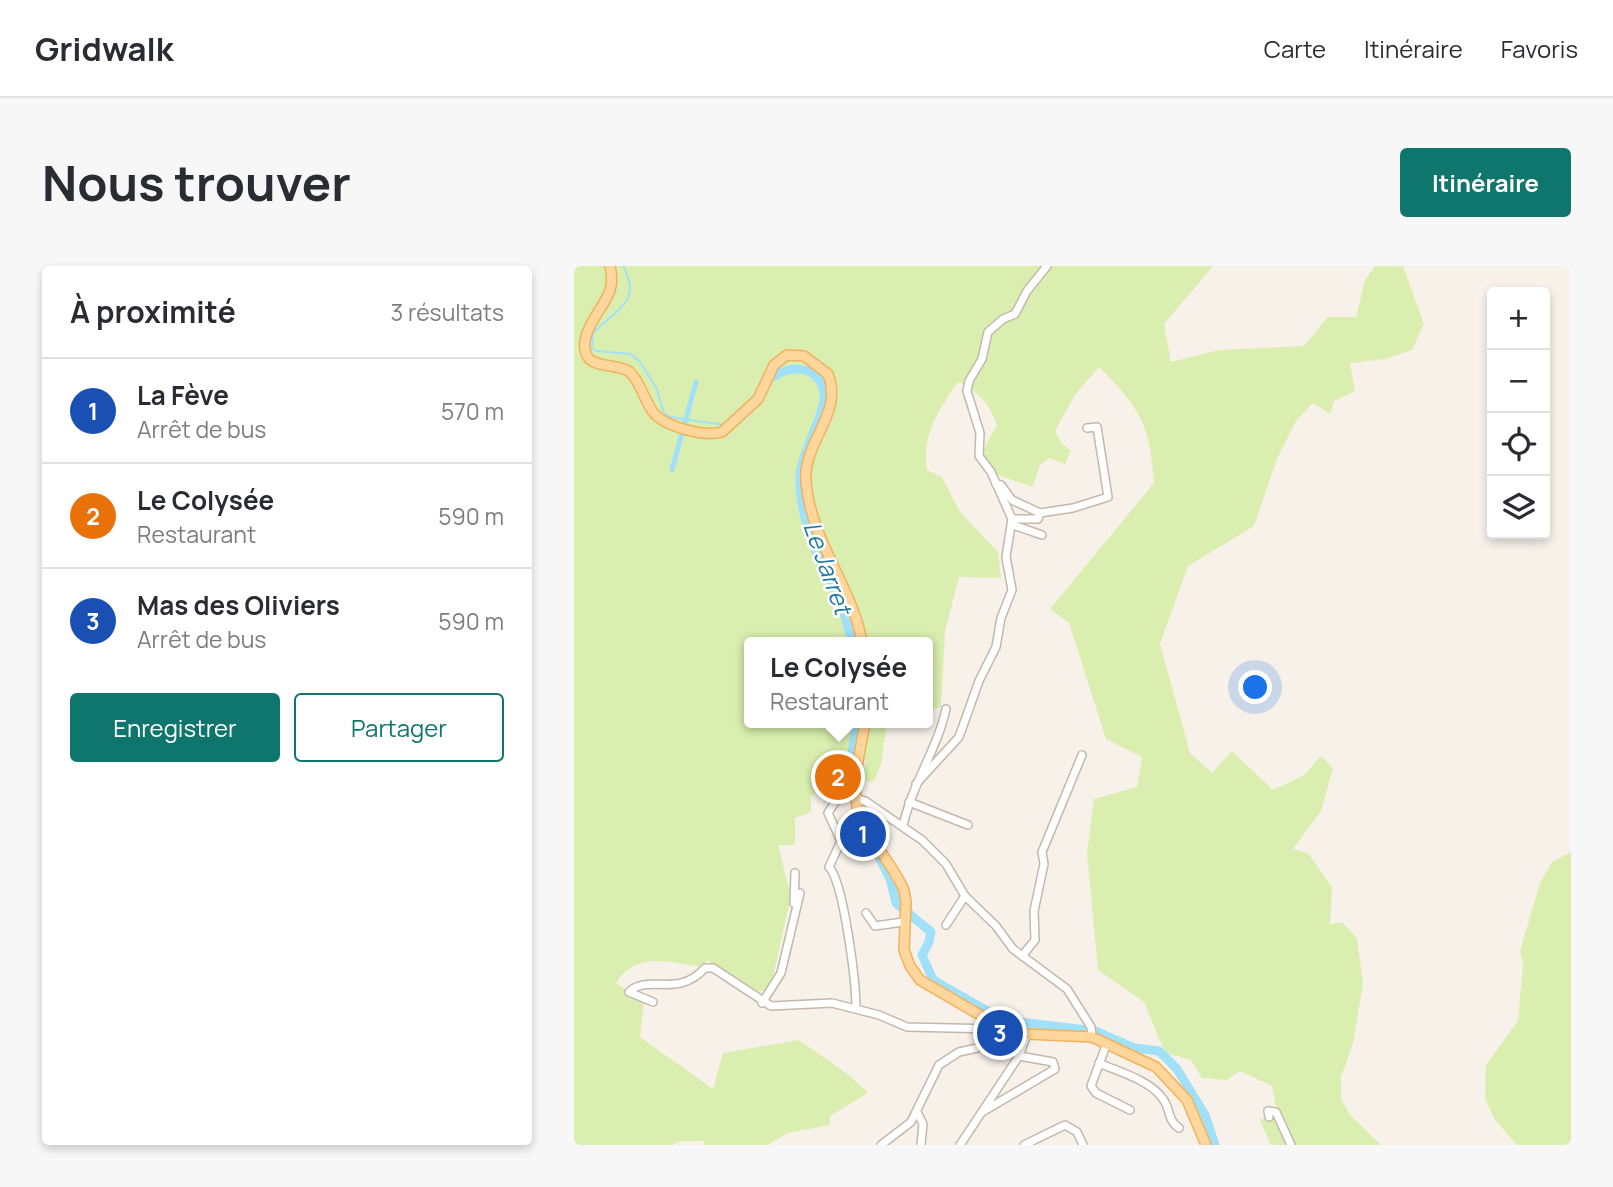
<!DOCTYPE html>
<html lang="fr">
<meta charset="utf-8">
<style>
body{margin:0;font-family:Manrope,sans-serif;background:#f7f7f7;color:#2b2b33}
.controls{position:absolute;right:21px;top:21px;display:grid;overflow:hidden;border-radius:7px;box-shadow:0 4px 10px #0003}
.controls button{width:63px;height:63px;display:grid;place-items:center;padding:0;border:0;border-bottom:2px solid #e1e1e2;background:#fff;color:#2b2b33;font:35px sans-serif}
.you{position:absolute;left:682px;top:422px;width:24px;height:24px;margin:-18px;border:5px solid #fff;border-radius:50%;background:#1a73e8;box-shadow:0 0 0 10px #1a73e833}
.badge{display:grid;place-items:center;width:46px;height:46px;border-radius:50%;background:#0f766e;color:#fff;font-size:23px;font-weight:700}
.pin{position:absolute;translate:-50% -50%;border:4px solid #fff;box-shadow:0 2px 7px #0006}
.popup{position:absolute;left:170px;top:371px;width:189px;height:91px;box-sizing:border-box;display:grid;place-content:center;border-radius:7px;background:#fff;filter:drop-shadow(0 2px 5px #0005);font-size:23px;white-space:nowrap;color:#7c7c81}
.popup b{font-size:26px;color:#2b2b33}
.popup::after{content:'';position:absolute;left:50%;top:100%;margin-left:-14px;border:14px solid transparent;border-top-color:#fff}
.list{margin:0;padding:0;list-style:none}
h2{display:flex;justify-content:space-between;align-items:center;height:91px;margin:0;padding:0 28px;font-size:30px}
h2 small{font-size:23px;font-weight:400;color:#7c7c81}
.list li{display:grid;grid-template-columns:46px 1fr auto;gap:21px;align-items:center;box-sizing:border-box;height:105px;padding:0 28px;border-top:2px solid #e1e1e2}
.list b{display:block;font-size:26px;white-space:nowrap}
.list p{margin:0;font-size:23px;white-space:nowrap;color:#7c7c81}
.list em{font-size:23px;font-style:normal;color:#7c7c81}
.actions{display:flex;gap:14px;padding:21px 28px}
.actions a{flex:1;padding:16px 0;border:2px solid #0f766e;border-radius:7px;text-align:center;font-size:24px;color:#0f766e}
.actions .main{background:#0f766e;color:#fff}
.icon{flex:none;width:38px;height:38px;fill:none;stroke:currentColor;stroke-width:2;stroke-linecap:round;stroke-linejoin:round}
.map{position:relative;flex:none;width:997px;height:879px;overflow:hidden;border-radius:7px}
header{display:flex;align-items:center;gap:42px;box-sizing:border-box;height:98px;padding:0 35px;background:#fff;border-bottom:2px solid #e1e1e2}
header strong{font-size:33px}
nav{display:flex;gap:38px;margin-inline-start:auto;font-size:24px}
.intro{display:flex;align-items:center;justify-content:space-between;box-sizing:border-box;height:168px;padding:0 42px}
h1{margin:0;font-size:49px}
.button{padding:18px 32px;border-radius:7px;background:#0f766e;color:#fff;font-size:24px;font-weight:700}
main{display:flex;gap:42px;padding:0 42px}
aside{flex:1;background:#fff;border-radius:7px;box-shadow:0 4px 10px #0003}
.map>svg:first-child{display:block}
.green{fill:#daefaf}
.lines{fill:none;stroke-linecap:round;stroke-linejoin:round}
.stream{stroke:#a1e0f9;stroke-width:2}
.canal{stroke:#a1e0f9;stroke-width:5}
.river{stroke:#a1e0f9;stroke-width:9}
.minor-casing{stroke:#c3b8ab;stroke-width:10}
.major-casing{stroke:#f1b25e;stroke-width:12}
.minor{stroke:#fff;stroke-width:7}
.major{stroke:#ffd69b;stroke-width:9}
.labels{text-anchor:middle;stroke-width:5;stroke-linejoin:round;paint-order:stroke}
.water-label{font-size:24px;font-style:italic;fill:#1f7ba2;stroke:#fff}
</style>
<header>
<strong>Gridwalk</strong>
<nav><a>Carte</a><a>Itinéraire</a><a>Favoris</a></nav>
</header>
<div class="intro"><h1>Nous trouver</h1><a class="button">Itinéraire</a></div>
<main>
<aside>
<h2>À proximité<small>3 résultats</small></h2>
<ul class="list">
<li><span class="badge" style="background:#1a4fb4">1</span><div><b>La Fève</b><p>Arrêt de bus</p></div><em>570 m</em></li>
<li><span class="badge" style="background:#e8710a">2</span><div><b>Le Colysée</b><p>Restaurant</p></div><em>590 m</em></li>
<li><span class="badge" style="background:#1a4fb4">3</span><div><b>Mas des Oliviers</b><p>Arrêt de bus</p></div><em>590 m</em></li>
</ul>
<div class="actions"><a class="main">Enregistrer</a><a>Partager</a></div>
</aside>
<div class="map">
<svg width="997" height="879" viewBox="0 0 997 879">
<rect width="100%" height="100%" fill="#f7f1ea"/>
<!-- green -->
<g class="green">
<path d="M0,0h639l-49,58 7,38 48,-12 85,-4 24,-29h28l9,-37 10,-14h28l21,58 -12,26 -27,9 -35,4 5,28 -21,10 -4,13 -17,-11 -17,18 -19,38 -23,67 -66,40 -28,78 30,109 22,20 20,-22 41,39 31,-15 17,-19 12,12 -12,43 -28,38 15,4 24,34 -2,37 12,-2 15,16 6,46 -10,59 -12,34v21l8,16 32,31h-87l-19,-42 -3,-17 -32,-15 -13,9 -25,-2 -11,-18 -26,-7 -21,-51 -46,-32 -11,-117 7,-54 43,-12 5,-30 -36,-18 -37,-116 -19,-14 104,-126c-4,-59 -14,-75 -55,-116l-24,28 -20,36 7,13 9,6 -6,14 -16,-6 -9,7 -7,22 -41,-14 -10,-21 15,-27c-8,-22 -18,-33 -39,-43 -19,28 -37,53 -31,88l15,7 18,35 38,40 3,26 -42,-1 -14,54 -4,76 -14,4v-69h-178v81h138l-6,41 -7,17 -6,1 -6,-6 4,-15 -11,-7 -29,1 -7,35 -8,7v15l-16,6v27h-17l13,52 -21,93 -17,2 -46,-32 -4,7c-34,-4 -66,-17 -87,16l28,19 -4,35 73,52 10,-36 76,-13 50,35 19,18 -38,23v9l-42,8 -20,12h-63l-2,-4h-22l-8,4h-99z"/>
<polygon points="997,586 997,879 943,879 921,854 911,832 912,799 944,755 949,699 946,685 966,617 978,596"/>
<polygon points="698,849 715,879 697,879 686,854"/>
</g>
<g class="lines">
<!-- stream -->
<path class="stream" d="M49,0c20,36 -7,43 -30,67l-1,15 4,3 35,3 8,7 17,26 8,26 6,4 54,8"/>
<!-- canal -->
<polyline class="canal" points="98,204 122,116"/>
<!-- river -->
<g class="river">
<path d="M201,110c16,-11 41,-10 48,12 7,21 -21,60 -23,87 -2,28 11,67 23,93 5,10 12,18 16,28 6,15 7,31 14,46"/>
<polyline points="278,490 282,457"/>
<polyline points="278,564 305,591 316,613 322,637 357,666 355,676 348,689 359,714 429,754 521,765 560,782 585,785 603,803 631,849 641,879"/>
</g>
<defs>
<g id="minor">
<polyline points="422,218 427,219 438,234 466,247 464,253 438,253"/>
<polyline points="466,247 499,242 534,231 523,161 513,162"/>
<polyline points="439,259 468,269"/>
<polyline points="342,518 385,471 405,415 422,381 427,352 438,324 432,291 438,253 417,206 405,190 406,167 393,125 395,115 408,93 414,66 429,53 441,48 453,25 473,0"/>
<path d="M281,525l-14,2 -13,20 13,28 -12,26c15,16 27,116 27,142"/>
<polyline points="281,532 291,535 348,574 372,598 391,630 422,660 439,683 493,723 517,761 518,771"/>
<polyline points="335,536 394,559"/>
<path d="M329,560c9,-42 34,-76 43,-117"/>
<polyline points="220,637 221,607"/>
<polyline points="292,647 301,660 329,656"/>
<polyline points="372,659 391,630"/>
<polyline points="448,690 461,674 460,645 470,598 468,586 508,489"/>
<path d="M79,736l-24,-10c20,-19 48,7 76,-24h8l58,38 61,-3 47,12 28,12 87,2 2,-3"/>
<polyline points="188,737 207,707 226,627"/>
<polyline points="533,777 517,820 522,827 556,844"/>
<path d="M525,797c20,9 51,17 64,36 8,11 4,21 16,29"/>
<polyline points="410,845 481,803 479,796 445,790"/>
<polyline points="343,846 349,858 347,879"/>
<polyline points="695,851 694,845 702,846 717,879"/>
<polyline points="307,879 337,856 365,799 385,786 403,782 420,763"/>
<polyline points="386,879 445,790 453,768"/>
<polyline points="450,879 491,859 503,866 509,879"/>
</g>
<g id="major">
<path d="M36,0c2,9 3,18 -1,27 -8,19 -35,45 -20,66 11,9 29,5 41,13 11,12 14,27 23,40 12,15 51,25 69,20l36,-33 16,-34 13,-10 17,1 24,18c16,40 -25,67 -22,107 4,59 47,107 56,161"/>
<path d="M291,457c-5,32 -18,71 -2,102 13,22 30,41 41,65l2,12 -2,48 6,16 10,14 84,49 23,5 65,3 64,30 31,33 19,45"/>
</g>
</defs>
<!-- minor casing -->
<use href="#minor" class="minor-casing"/>
<!-- major casing -->
<use href="#major" class="major-casing"/>
<!-- minor -->
<use href="#minor" class="minor"/>
<!-- major -->
<use href="#major" class="major"/>
</g>
<g class="labels">
<!-- water labels -->
<g class="water-label">
<text transform="translate(253 302) rotate(70)" y="8">Le Jarret</text>
</g>
</g>
</svg>
<div class="controls">
<button>+</button>
<button>−</button>
<button><svg class="icon" aria-label="locate" viewBox="0 0 24 24"><circle cx="12" cy="12" r="6"/><path d="M12 2v4M12 18v4M2 12h4M18 12h4"/></svg></button>
<button><svg class="icon" aria-label="layers" viewBox="0 0 24 24"><path d="M12 4l9 5-9 5-9-5zM3 14l9 5 9-5"/></svg></button>
</div>
<div class="you"></div>
<div class="pin badge" style="left:289px;top:568px;background:#1a4fb4">1</div>
<div class="pin badge" style="left:264px;top:511px;background:#e8710a">2</div>
<div class="popup"><b>Le Colysée</b>Restaurant</div>
<div class="pin badge" style="left:426px;top:767px;background:#1a4fb4">3</div>
</div>
</main>
